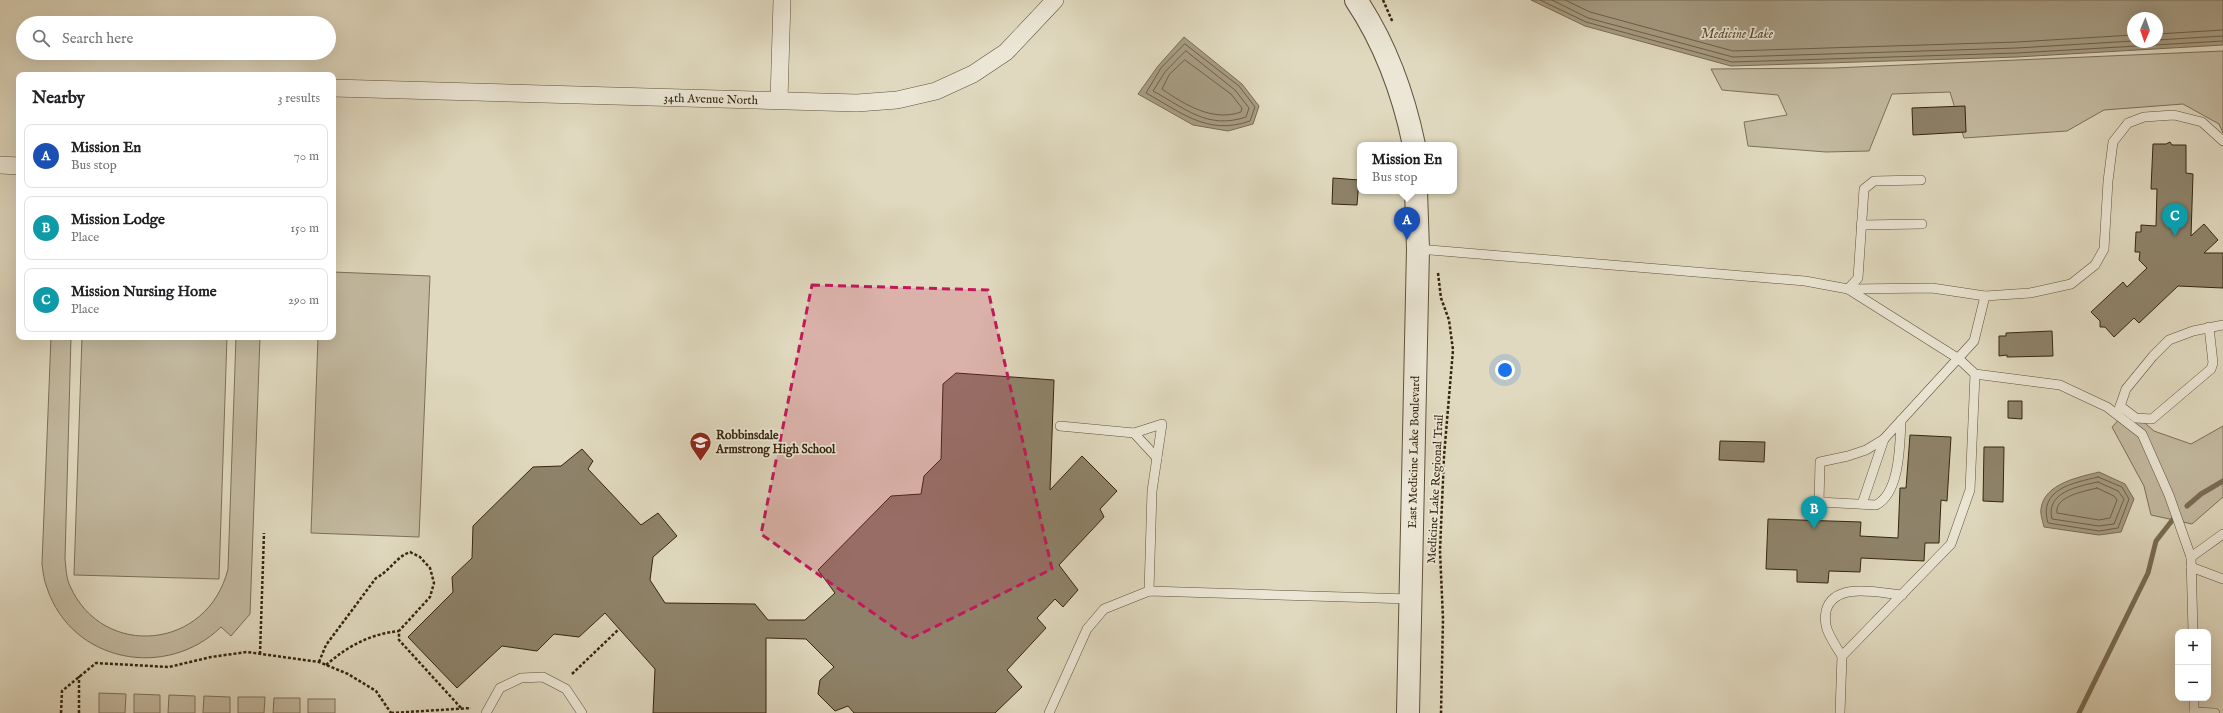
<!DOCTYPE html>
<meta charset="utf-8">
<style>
body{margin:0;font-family:"IM FELL English",serif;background:#f2f2f2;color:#202124}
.controls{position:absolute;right:12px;bottom:12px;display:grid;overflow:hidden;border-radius:8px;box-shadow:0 4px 16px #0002}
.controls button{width:36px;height:36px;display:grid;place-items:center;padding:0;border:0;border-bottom:1px solid #e0e0e0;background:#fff;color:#202124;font:20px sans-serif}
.compass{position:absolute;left:2127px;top:12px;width:36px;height:36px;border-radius:50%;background:#fff;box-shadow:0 4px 16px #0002;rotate:182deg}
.you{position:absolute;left:1505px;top:370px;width:14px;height:14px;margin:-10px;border:3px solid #fff;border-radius:50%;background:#1a73e8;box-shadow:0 0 0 6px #1a73e833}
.badge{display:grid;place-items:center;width:26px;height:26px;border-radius:50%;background:#7c3aed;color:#fff;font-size:13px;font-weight:700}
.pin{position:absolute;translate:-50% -33px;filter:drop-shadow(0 1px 2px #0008)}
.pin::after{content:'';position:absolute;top:21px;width:14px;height:12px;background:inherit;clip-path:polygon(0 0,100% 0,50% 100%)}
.popup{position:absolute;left:1357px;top:142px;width:100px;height:52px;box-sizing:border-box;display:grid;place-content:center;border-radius:8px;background:#fff;filter:drop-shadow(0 1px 3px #0005);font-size:13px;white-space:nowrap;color:#757577}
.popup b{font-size:15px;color:#202124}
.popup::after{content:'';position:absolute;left:50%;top:100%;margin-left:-8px;border:8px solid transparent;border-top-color:#fff}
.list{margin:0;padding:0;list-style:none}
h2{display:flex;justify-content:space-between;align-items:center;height:52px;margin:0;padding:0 16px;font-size:17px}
h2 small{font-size:13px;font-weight:400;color:#757577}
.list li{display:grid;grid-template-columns:26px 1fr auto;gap:12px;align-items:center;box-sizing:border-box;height:64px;margin:0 8px 8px;padding:0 8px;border:1px solid #e0e0e0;border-radius:8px}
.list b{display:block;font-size:15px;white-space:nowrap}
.list p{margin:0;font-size:13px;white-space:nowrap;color:#757577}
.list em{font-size:13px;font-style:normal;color:#757577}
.icon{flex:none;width:22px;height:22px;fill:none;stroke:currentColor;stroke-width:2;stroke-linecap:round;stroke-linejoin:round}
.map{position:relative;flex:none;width:2223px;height:713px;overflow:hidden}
.search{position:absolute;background:#fff;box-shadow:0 4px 16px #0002;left:16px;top:16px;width:320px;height:44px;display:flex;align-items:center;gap:10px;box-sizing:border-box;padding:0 14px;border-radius:22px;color:#757577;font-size:15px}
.panel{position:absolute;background:#fff;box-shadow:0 4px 16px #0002;left:16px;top:72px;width:320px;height:268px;border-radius:8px}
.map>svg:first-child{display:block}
.green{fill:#c3baa1;stroke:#7c7058}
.water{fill:#a69c83;stroke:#796c54;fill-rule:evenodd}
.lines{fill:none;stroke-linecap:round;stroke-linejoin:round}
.shore{stroke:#6e6048;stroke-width:1}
.stream{stroke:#796c54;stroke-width:5}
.building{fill:#8e836a;stroke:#36250e}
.service-casing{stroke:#60523a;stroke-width:10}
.minor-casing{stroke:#60523a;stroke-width:18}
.tertiary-casing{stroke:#60523a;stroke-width:24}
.path{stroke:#36250e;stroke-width:2.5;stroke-dasharray:3 2;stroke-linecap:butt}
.service{stroke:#ebe6d5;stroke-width:9}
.minor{stroke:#ebe6d5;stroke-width:17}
.tertiary{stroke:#ebe6d5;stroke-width:22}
.marked{fill:#c2185b;fill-opacity:0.2;stroke:#c2185b;stroke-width:3;stroke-dasharray:8 5;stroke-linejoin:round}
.labels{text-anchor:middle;stroke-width:3.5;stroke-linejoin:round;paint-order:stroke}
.street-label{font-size:12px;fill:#36250e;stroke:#ebe6d5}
.poi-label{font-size:12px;font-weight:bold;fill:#36250e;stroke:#ebe6d5;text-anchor:start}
.water-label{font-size:13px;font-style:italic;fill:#584931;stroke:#ebe6d5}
</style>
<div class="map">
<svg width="2223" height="713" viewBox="0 0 2223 713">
<rect width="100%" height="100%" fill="#e0d9bf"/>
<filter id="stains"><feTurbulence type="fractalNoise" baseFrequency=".005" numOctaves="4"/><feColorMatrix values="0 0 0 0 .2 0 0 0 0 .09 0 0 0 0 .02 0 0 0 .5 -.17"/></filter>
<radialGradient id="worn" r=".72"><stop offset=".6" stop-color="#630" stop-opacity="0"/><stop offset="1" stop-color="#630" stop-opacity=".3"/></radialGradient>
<!-- green -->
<g class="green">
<polygon points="2223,51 2223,133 2219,124 2183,104 2104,110 2067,131 1964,138 1950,92 1892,94 1869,151 1826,152 1748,146 1744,122 1787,115 1778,95 1722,90 1711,69 1834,68"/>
<polygon points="333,272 430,276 419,537 311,533 318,337 333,337"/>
<path d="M51,337h20l-6,222c1,8 1,19 5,27 33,74 138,64 158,-17l8,-232h24l-10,277 -19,22 -10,-9c-54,53 -149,36 -174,-39 -3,-7 -4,-16 -5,-24z"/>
<polygon points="82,337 227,337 219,579 74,575"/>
<polygon points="2129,409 2154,431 2191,444 2223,426 2223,497 2192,524 2151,515 2144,486 2112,427"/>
<polygon points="99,693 126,694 125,713 99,713"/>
<polygon points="134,694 160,695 160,713 134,713"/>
<polygon points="169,695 195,696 195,713 168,713"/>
<polygon points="204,696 230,697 230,713 203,713"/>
<polygon points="238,697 265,697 264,713 238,713"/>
<polygon points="274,698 300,698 300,713 273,713"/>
<rect x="308" y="699" width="27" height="14"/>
</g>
<!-- water -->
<g class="water">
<path d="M1531,0h692v45l-206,12 -286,9 -146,-40zM2133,18h24v24h-24z"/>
<polygon points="1184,37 1242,84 1259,106 1253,124 1228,131 1193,125 1138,94 1158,66"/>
<path d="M2099,472l26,12 9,15 -13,33 -22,3 -55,-8c-1,-5 -4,-13 -3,-18 3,-26 39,-32 58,-37z"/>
</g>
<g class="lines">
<!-- shore -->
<g class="shore">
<polyline points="1540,0 1586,22 1732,62 2017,53 2223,41"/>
<polyline points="1552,0 1588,18 1733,57 2017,48 2133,41"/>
<polyline points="1565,0 1590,12 1733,51 2017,42 2133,35"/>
<polyline points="2157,34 2223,30"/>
<polyline points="2157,40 2223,36"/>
<path d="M1185,44l54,42 16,21 -5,14c-43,15 -69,-9 -104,-28l15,-25z"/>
<path d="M1186,51l49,39 14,18 -3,9c-39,13 -61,-9 -93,-26l12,-19z"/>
<path d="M1185,60l46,34 11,14 -1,4c-28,10 -56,-7 -79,-23l7,-14z"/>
<path d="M2098,477l24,10 7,12 -11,29 -19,3 -51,-8c-10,-34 25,-40 50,-46z"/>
<path d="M2098,482l20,9 6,8 -10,25 -15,2 -47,-7c-7,-27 27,-33 46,-37z"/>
<path d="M2097,488l17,8 3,4 -7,18 -11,2 -42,-7c-3,-17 29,-22 40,-25z"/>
</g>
<!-- stream -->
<g class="stream">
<polyline points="2187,506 2201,494 2223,481"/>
<polyline points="2079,713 2148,573 2156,541 2174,518"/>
</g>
</g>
<!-- building -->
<g class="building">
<polygon points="1965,106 1966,132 1913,135 1912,108"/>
<polygon points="2170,142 2172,145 2186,145 2186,173 2193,174 2191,236 2204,224 2218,240 2204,253 2223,253 2223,288 2178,286 2139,323 2134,318 2114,337 2105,327 2100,327 2100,321 2091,312 2123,282 2127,287 2147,268 2139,260 2140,252 2135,252 2136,232 2141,232 2141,225 2156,226 2157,189 2151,189 2153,144 2166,144"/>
<polygon points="1333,178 1359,180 1357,205 1332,204"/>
<polygon points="2052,331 2053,356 2007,357 2007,355 1999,356 1999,336 2006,336 2006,333"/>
<polygon points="956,373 1054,380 1050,490 1082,456 1117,491 1100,509 1104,517 1059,565 1078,590 1063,607 1055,599 1037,618 1046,628 1007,670 1022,687 995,713 854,713 848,706 835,711 818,694 820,680 834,667 806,639 766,638 766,713 653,713 655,669 605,613 579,637 554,634 537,651 502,646 457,688 408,637 453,592 452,577 472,558 473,526 533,467 561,466 582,449 593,461 588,469 641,525 658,513 677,536 653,557 650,580 665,603 755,604 768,620 805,620 835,593 818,570 891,496 921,494 924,476 941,459 943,384"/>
<polygon points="2008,401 2022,401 2022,419 2008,418"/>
<polygon points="1910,435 1951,437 1947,501 1941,500 1939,543 1925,543 1924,561 1861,558 1860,572 1829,571 1828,583 1797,582 1797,570 1766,569 1768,519 1861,522 1860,536 1898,538 1900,488 1906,488"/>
<polygon points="1720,441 1765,442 1764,462 1719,460"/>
<polygon points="1984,447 2004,447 2003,502 1983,501"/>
</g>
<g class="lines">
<defs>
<g id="service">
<polyline points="1861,225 1922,224"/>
<polyline points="1418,249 1805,281 1848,289 1959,359 1975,374 2060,385 2107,407 2142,434 2169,495 2191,557"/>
<polyline points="1848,289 1858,278 1864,189 1874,181 1921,180"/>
<polyline points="1849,289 1932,288 1985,296 2030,293 2071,284 2095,265 2104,249 2108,181 2113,142 2128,123 2144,117 2174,115 2202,122 2223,141"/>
<polyline points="2120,406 2136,418 2152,419 2211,369 2213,363 2209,327"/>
<polyline points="2118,412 2126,389 2153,356 2169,340 2193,331 2223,325"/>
<path d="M1901,420c-1,24 -1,73 -25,85l-57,-3 1,-40 28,-6 18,-6 18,-11 90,-98 11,-45"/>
<polyline points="1060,426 1134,433 1162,424 1152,491 1149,591"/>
<polyline points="1134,433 1157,458"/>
<polyline points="1862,504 1884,439"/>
<polyline points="2191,567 2223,579"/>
<polyline points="2193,632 2191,557 2223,534"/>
<path d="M1842,656c-5,-8 -12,-18 -15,-27 -2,-6 -2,-12 -1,-18 8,-30 53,-18 76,-16"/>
<polyline points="2194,698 2194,713"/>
<polyline points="2194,712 2215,713"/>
<polyline points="486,713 500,688 521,678 543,677 566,689 582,713"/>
<polyline points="1049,713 1087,629 1104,609 1149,591 1410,599"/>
<polyline points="1840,713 1842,656 1951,544 1970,490 1975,374"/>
</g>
<g id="minor">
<path id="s1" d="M333,88l524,15 40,-3 39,-9 37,-17 33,-22 49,-52"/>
<polyline points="779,100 782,0"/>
<polyline points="0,165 19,166"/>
</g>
<g id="tertiary">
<path d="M1356,0c30,45 47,92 58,145"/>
<path id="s2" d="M1408,713l10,-464 -2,-58"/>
</g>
</defs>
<!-- service casing -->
<use href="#service" class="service-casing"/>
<!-- minor casing -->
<use href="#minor" class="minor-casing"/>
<!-- tertiary casing -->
<use href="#tertiary" class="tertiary-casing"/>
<!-- path -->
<g class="path">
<polyline points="1383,0 1393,23"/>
<polyline points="1438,273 1441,298 1449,320 1453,350 1444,456 1440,551 1443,619 1441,713"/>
<polyline points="260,654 264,533"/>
<path d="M319,662l7,-17 50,-67c14,-7 20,-21 34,-26l10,5 10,11 4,15 -4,14 -31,34v9l63,69"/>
<path d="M326,665c22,-19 44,-31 73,-34"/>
<polyline points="572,674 619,629"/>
<polyline points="61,713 62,691 96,663 169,667 211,657 247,652 319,662 348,674 376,691 391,713"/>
<polyline points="79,713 79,676"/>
<polyline points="391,713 471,708"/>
</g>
<!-- service -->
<use href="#service" class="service"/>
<!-- minor -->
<use href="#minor" class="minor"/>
<!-- tertiary -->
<use href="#tertiary" class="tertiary"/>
</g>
<!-- marked area -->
<path class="marked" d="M812,285l176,5 64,279 -142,70 -149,-105z"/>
<!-- icons -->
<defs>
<symbol id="school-pin" viewBox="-11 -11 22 30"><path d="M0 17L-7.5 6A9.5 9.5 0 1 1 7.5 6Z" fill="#8f2418" stroke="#ebe6d5"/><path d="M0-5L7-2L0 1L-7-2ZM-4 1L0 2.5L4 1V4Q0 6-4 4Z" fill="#fff"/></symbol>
</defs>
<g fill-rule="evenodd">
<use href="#school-pin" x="688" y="430" width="25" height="34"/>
</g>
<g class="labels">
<!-- street labels -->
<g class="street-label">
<text dy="4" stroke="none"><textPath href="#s1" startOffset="378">34th Avenue North</textPath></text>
<text dy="4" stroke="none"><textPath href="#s2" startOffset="261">East Medicine Lake Boulevard</textPath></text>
<text transform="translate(1435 489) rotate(-87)" y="4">Medicine Lake Regional Trail</text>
</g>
<!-- poi labels -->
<g class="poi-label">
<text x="716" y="439">Robbinsdale<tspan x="716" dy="14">Armstrong High School</tspan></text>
</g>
<!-- water labels -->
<g class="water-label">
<text x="1737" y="38">Medicine Lake</text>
</g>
</g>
<rect width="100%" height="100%" filter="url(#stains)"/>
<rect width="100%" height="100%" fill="url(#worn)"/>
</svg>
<div class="controls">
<button>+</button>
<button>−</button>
</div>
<svg class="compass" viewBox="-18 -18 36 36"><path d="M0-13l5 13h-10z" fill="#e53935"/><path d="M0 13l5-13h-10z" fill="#757577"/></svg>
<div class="you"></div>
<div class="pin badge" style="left:1407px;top:240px;background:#1a4fb4">A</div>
<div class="popup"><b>Mission En</b>Bus stop</div>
<div class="pin badge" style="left:1814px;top:529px;background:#0f9aa8">B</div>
<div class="pin badge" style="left:2175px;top:236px;background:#0f9aa8">C</div>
<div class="search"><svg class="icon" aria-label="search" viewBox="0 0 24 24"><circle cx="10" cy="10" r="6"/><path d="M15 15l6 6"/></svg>Search here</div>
<section class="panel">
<h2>Nearby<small>3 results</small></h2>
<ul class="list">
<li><span class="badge" style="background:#1a4fb4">A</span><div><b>Mission En</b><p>Bus stop</p></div><em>70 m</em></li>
<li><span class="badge" style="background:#0f9aa8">B</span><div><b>Mission Lodge</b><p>Place</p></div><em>150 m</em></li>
<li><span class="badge" style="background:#0f9aa8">C</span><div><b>Mission Nursing Home</b><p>Place</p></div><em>290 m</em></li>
</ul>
</section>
</div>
